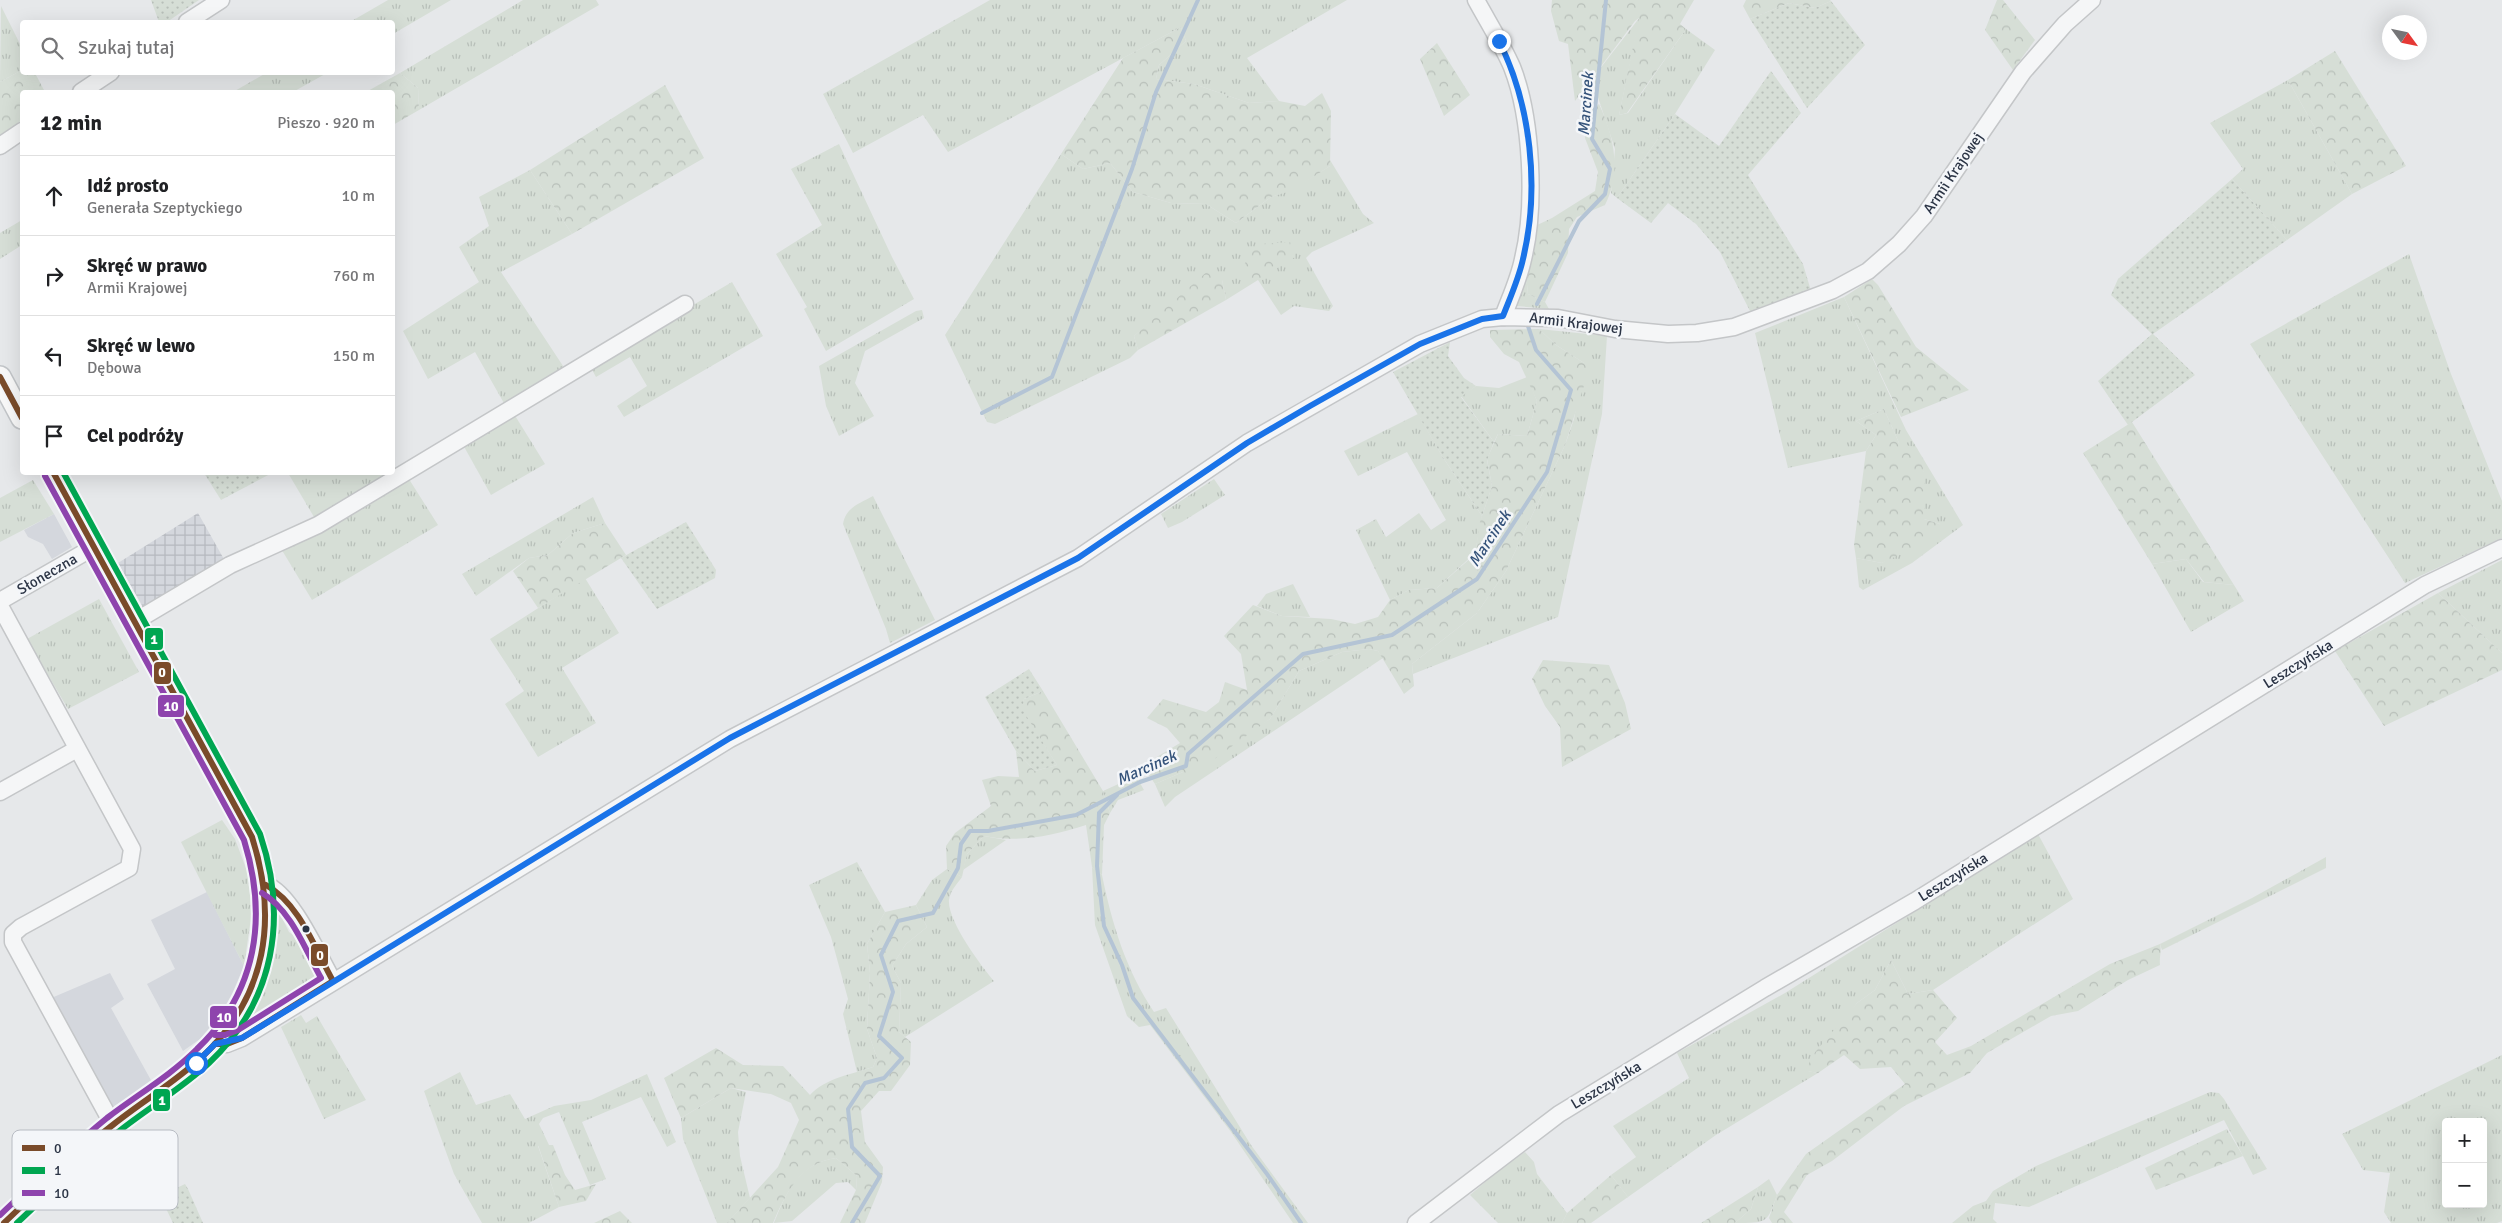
<!DOCTYPE html>
<html lang="pl">
<meta charset="utf-8">
<style>
body{margin:0;font-family:Signika,sans-serif;background:#f6f6f6;color:#202124}
.controls{position:absolute;right:15px;bottom:15px;display:grid;overflow:hidden;border-radius:5px;box-shadow:0 5px 20px #0002}
.controls button{width:45px;height:45px;display:grid;place-items:center;padding:0;border:0;border-bottom:1px solid #e0e0e0;background:#fff;color:#202124;font:25px sans-serif}
.compass{position:absolute;left:2382px;top:15px;width:45px;height:45px;border-radius:50%;background:#fff;box-shadow:0 5px 20px #0002;rotate:123deg}
.stop{position:absolute;width:15px;height:15px;margin:-11px;border:4px solid #1a73e8;border-radius:50%;background:#fff}
.stop.end{background:#1a73e8;border-color:#fff;box-shadow:0 1px 5px #0008}
.list{margin:0;padding:0;list-style:none}
h2{display:flex;justify-content:space-between;align-items:center;height:65px;margin:0;padding:0 20px;font-size:21px}
h2 small{font-size:16px;font-weight:400;color:#757577}
.list li{display:grid;grid-template-columns:32px 1fr auto;gap:15px;align-items:center;box-sizing:border-box;height:80px;padding:0 20px;border-top:1px solid #e0e0e0}
.list b{display:block;font-size:19px;white-space:nowrap}
.list p{margin:0;font-size:16px;white-space:nowrap;color:#757577}
.list em{font-size:16px;font-style:normal;color:#757577}
.icon{flex:none;width:28px;height:28px;fill:none;stroke:currentColor;stroke-width:2;stroke-linecap:round;stroke-linejoin:round}
.map{position:relative;flex:none;width:2502px;height:1223px;overflow:hidden}
.search{position:absolute;background:#fff;box-shadow:0 5px 20px #0002;left:20px;top:20px;width:375px;height:55px;display:flex;align-items:center;gap:12px;box-sizing:border-box;padding:0 18px;border-radius:5px;color:#757577;font-size:19px}
.panel{position:absolute;background:#fff;box-shadow:0 5px 20px #0002;left:20px;top:90px;width:375px;height:385px;border-radius:5px}
.map>svg:first-child{display:block}
.built{fill:#d4d7dd}
.industrial{fill:url(#industrial-grid)}
.grass{fill:url(#grass-tufts);fill-rule:evenodd}
.forest{fill:url(#forest-crowns)}
.park{fill:url(#park-dots)}
.lines{fill:none;stroke-linecap:round;stroke-linejoin:round}
.stream{stroke:#b4c4d5;stroke-width:4}
.minor-casing{stroke:#c4c6c8;stroke-width:19}
.major-casing{stroke:#c2c5c8;stroke-width:24}
.minor{stroke:#f5f6f7;stroke-width:16}
.major{stroke:#f8f8f8;stroke-width:21}
.bus-1-casing{stroke:#f4f6f9;stroke-width:10}
.bus-2-casing{stroke:#f4f6f9;stroke-width:10}
.bus-3-casing{stroke:#f4f6f9;stroke-width:10}
.bus-1{stroke:#7a4b2a;stroke-width:6}
.bus-2{stroke:#00a651;stroke-width:6}
.bus-3{stroke:#8e44ad;stroke-width:6}
.route{stroke:#1a73e8;stroke-width:6}
.bus-dot{fill:#2b3445;stroke:#f4f6f9;stroke-width:2}
.labels{text-anchor:middle;stroke-width:5;stroke-linejoin:round;paint-order:stroke}
.street-label{font-size:15px;fill:#2b3445;stroke:#f4f6f9}
.water-label{font-size:16px;font-style:italic;fill:#34527a;stroke:#f4f6f9}
.key{fill:#f4f6f9;stroke:#b8bcc3;stroke-width:1}
.key-label{font-size:14px;fill:#2b3445}
.line-badge{stroke:#f4f6f9;stroke-width:2}
.badge-label{font-size:14px;text-anchor:middle;font-weight:bold;fill:#fff}
</style>
<div class="map">
<svg width="2502" height="1223" viewBox="0 0 2502 1223">
<defs>
<pattern id="industrial-grid" width="8" height="8" patternUnits="userSpaceOnUse" patternTransform="scale(1.25)"><rect width="8" height="8" fill="#d4d7dd"/><path d="M0 4h8M4 0v8" fill="none" stroke="#b6b9bf"/></pattern>
<pattern id="grass-tufts" width="24" height="20" patternUnits="userSpaceOnUse" patternTransform="scale(1.25)"><rect width="24" height="20" fill="#d6ded6"/><path d="M3 7l-1-3M5 7V3M7 7l1-3M15 17l-1-3M17 17v-4M19 17l1-3" fill="none" stroke="#b8bfb9"/></pattern>
<pattern id="forest-crowns" width="20" height="18" patternUnits="userSpaceOnUse" patternTransform="scale(1.25)"><rect width="20" height="18" fill="#d6ded6"/><path d="M2 6a3 3 0 1 1 6 0M12 15a3 3 0 1 1 6 0" fill="none" stroke="#b8bfb9"/></pattern>
<pattern id="park-dots" width="8" height="8" patternUnits="userSpaceOnUse" patternTransform="scale(1.25)"><rect width="8" height="8" fill="#d6ded6"/><path d="M2 2h.1M6 6h.1" fill="none" stroke="#b8bfb9" stroke-width="1.8" stroke-linecap="round"/></pattern>
</defs>
<rect width="100%" height="100%" fill="#e6e8ea"/>
<!-- built -->
<g class="built">
<polygon points="54,514 72,547 52,559 43,544 28,537 24,530"/>
<polygon points="207,892 244,966 232,994 220,1015 200,1039 183,1051 147,984 175,969 151,920"/>
<polygon points="110,973 124,999 111,1008 152,1082 111,1108 49,999"/>
</g>
<!-- industrial -->
<polygon class="industrial" points="198,513 225,561 144,609 118,563"/>
<!-- grass -->
<g class="grass">
<polygon points="388,0 451,0 393,34 392,22 350,22"/>
<polygon points="523,0 596,0 599,5 419,110 418,88 400,73"/>
<polygon points="990,0 1347,0 1247,58 1279,101 1249,103 1194,84 1156,79 1159,65 1186,41 1181,27 948,152 923,115 853,153 823,94"/>
<polygon points="1,6 22,48 22,70 0,82"/>
<polygon points="1640,17 1619,115 1628,113 1686,29 1715,50 1675,114 1617,198 1611,193 1615,149 1592,79"/>
<polygon points="266,73 266,72 327,73 293,92 233,92"/>
<polygon points="2288,80 2352,194 2287,240 2232,179 2243,169 2210,123"/>
<polygon points="839,144 892,257 914,299 826,351 804,309 807,307 776,254 822,225 791,169"/>
<polygon points="1061,154 1083,169 1110,163 1133,192 1171,203 1206,204 1236,223 1271,197 1293,189 1330,166 1330,160 1363,214 1374,223 1312,252 1306,258 1333,306 1329,311 1294,306 1281,315 1258,280 1226,300 1222,280 1170,306 1134,336 1138,350 1130,358 995,424 987,422 945,335"/>
<polygon points="530,170 572,234 501,272 565,369 505,405 475,352 428,379 403,331 479,282 459,247 489,226 479,197"/>
<polygon points="22,220 22,245 0,259 0,233"/>
<polygon points="2409,254 2451,374 2502,501 2502,538 2405,583 2250,344"/>
<polygon points="1526,275 1528,294 1545,302 1549,309 1517,306 1516,296"/>
<polygon points="732,282 763,336 624,417 617,406 647,386 630,357 596,377 590,366"/>
<polygon points="1844,297 1906,430 1963,525 1912,563 1863,590 1859,587 1856,558 1882,563 1940,524 1924,519 1924,472 1899,443 1884,409 1856,421 1876,435 1866,451 1788,468 1755,333"/>
<polygon points="922,310 924,318 865,351 855,383 874,416 839,436 826,406 819,366 916,311"/>
<polygon points="1539,329 1607,336 1602,414 1558,617 1413,674 1412,664 1477,613 1506,571 1565,445 1574,419 1584,363 1556,345"/>
<polygon points="1527,377 1537,401 1527,436 1498,434 1494,442 1461,396 1476,386 1499,388"/>
<polygon points="514,414 545,464 491,495 462,443"/>
<polygon points="1418,414 1442,456 1482,516 1475,553 1437,588 1409,590 1390,600 1356,530 1376,519 1386,537 1419,513 1431,530 1446,520 1407,452 1358,476 1344,451"/>
<polygon points="288,473 388,473 314,517"/>
<polygon points="407,476 438,525 312,600 280,547"/>
<polygon points="1214,479 1225,495 1182,522 1168,528 1161,514"/>
<polygon points="33,480 54,514 0,542 0,498"/>
<path d="M873,496l62,124 -45,23 -4,-14 -43,-105c3,-17 16,-20 30,-28z"/>
<polygon points="593,497 605,523 573,533 548,555 529,558 476,596 462,574"/>
<polygon points="2186,559 2203,582 2234,585 2244,601 2191,632 2152,564"/>
<polygon points="2502,560 2502,653 2438,593"/>
<polygon points="585,578 619,633 562,668 596,723 538,757 505,704 524,691 490,639"/>
<polygon points="1293,584 1310,617 1282,616 1257,606 1266,594"/>
<polygon points="99,599 139,672 68,709 27,639"/>
<polygon points="1369,649 1378,651 1383,658 1175,797 1165,807 1155,784 1183,772 1270,719 1299,671 1342,652"/>
<polygon points="1136,776 1144,790 1118,800 1110,813 1103,791"/>
<polygon points="222,820 235,839 247,871 252,911 244,966 181,842"/>
<polygon points="2038,834 2073,899 1933,990 1908,994 1891,960 1875,990 1857,1003 1808,1071 1818,1073 1716,1135 1628,1197 1611,1175 1636,1157 1613,1126 1689,1078 1677,1053 1785,993"/>
<polygon points="984,836 1006,840 963,870 967,854"/>
<polygon points="2326,857 2326,868 2162,950 2160,944 2252,898"/>
<polygon points="857,862 885,912 867,944 870,973 867,1029 877,1058 873,1067 857,1072 843,1014 848,999 831,937 809,885"/>
<path d="M1092,867l10,8c10,49 24,95 52,137l12,-4 85,137 57,78h-15l-62,-91 -81,-107 -11,2 -12,-11 -32,-91z"/>
<path d="M947,869l15,8c-5,7 -12,14 -13,23 -2,20 32,66 45,81l-89,56 -6,-5 2,-49 -9,-17 14,-22 21,-17 -11,-22 16,-25z"/>
<polygon points="277,913 280,914 289,932 296,937 314,967 315,978 308,987 246,1027 241,1025 274,917"/>
<polygon points="301,1015 306,1023 317,1016 366,1100 324,1119 281,1027"/>
<path d="M2502,1055v166l-5,2h-106l-7,-11 6,-39 -27,-3 -21,-36zM2446,1122h37v82h-37z"/>
<polygon points="460,1072 476,1105 510,1094 525,1119 554,1106 591,1100 647,1074 676,1142 667,1147 641,1097 582,1122 606,1179 590,1185 559,1112 543,1118 539,1124 549,1145 538,1146 559,1207 529,1223 482,1223 454,1174 424,1091"/>
<polygon points="731,1088 746,1092 738,1132 740,1156 750,1198 727,1223 717,1223 683,1139 681,1118"/>
<polygon points="2210,1092 2219,1093 2224,1099 2267,1169 2253,1175 2224,1120 2029,1207 1995,1203 1993,1219 1997,1223 1952,1223 1973,1206 1986,1201 1993,1191 2036,1166"/>
<polygon points="129,1125 160,1196 128,1209 104,1153 100,1154 103,1143"/>
<polygon points="1525,1152 1534,1162 1537,1174 1567,1213 1562,1223 1498,1223 1470,1195 1504,1166"/>
<path d="M836,1158l21,18 -1,14 -8,-8 -12,1 -44,38 -18,2c12,-31 25,-60 62,-65z"/>
<path d="M1769,1179l8,16c-10,28 -9,28 -42,28l16,-14 7,-22z"/>
</g>
<!-- forest -->
<g class="forest">
<polygon points="1552,0 1694,0 1680,24 1686,29 1627,113 1619,115 1639,18 1635,21 1575,101 1568,44 1559,41 1551,11"/>
<polygon points="1746,0 1830,0 1831,1 1815,8 1789,3 1750,19 1743,6"/>
<polygon points="1997,0 2003,0 2035,40 2013,70 1985,30"/>
<polygon points="1181,27 1186,41 1159,65 1156,79 1194,84 1249,103 1279,101 1305,106 1322,93 1331,111 1330,166 1293,190 1271,197 1236,223 1206,204 1171,203 1133,192 1110,163 1083,169 1061,154 1123,58"/>
<polygon points="1437,43 1470,95 1444,116 1420,59"/>
<polygon points="2335,51 2406,166 2352,194 2288,80"/>
<polygon points="22,70 22,72 35,73 45,92 22,92 22,120 0,136 0,82"/>
<polygon points="400,73 418,88 419,110 393,125 392,92 366,92"/>
<polygon points="665,85 704,158 572,234 530,170"/>
<path d="M1599,104c15,32 23,68 6,101l-28,12 -8,12 -1,24 -23,49 -17,-8 -2,-19 7,-48 19,-9 43,-27 3,-19 -13,-34 -1,-22z"/>
<polygon points="1290,242 1295,257 1258,280 1239,273 1257,244"/>
<polygon points="1210,269 1222,280 1226,300 1138,350 1134,336"/>
<polygon points="1872,279 1878,285 1916,347 1969,390 1901,417 1844,297"/>
<polygon points="1539,329 1556,345 1584,363 1589,370 1565,445 1506,571 1477,613 1412,664 1414,686 1404,694 1378,651 1369,649 1342,652 1299,671 1270,719 1192,775 1183,772 1155,784 1147,772 1147,763 1180,743 1167,728 1147,718 1163,699 1206,712 1219,702 1225,682 1247,690 1241,654 1224,636 1253,605 1282,616 1331,619 1355,624 1378,617 1390,600 1409,590 1437,588 1475,554 1480,522 1492,486 1487,459 1498,434 1527,436 1537,401 1519,362 1504,354 1490,337 1490,330"/>
<polygon points="1884,409 1899,443 1917,448 1924,472 1924,519 1940,524 1922,544 1882,563 1856,558 1854,545 1866,451 1876,435 1856,421"/>
<polygon points="2132,422 2234,585 2204,582 2186,559 2152,564 2083,453"/>
<polygon points="605,523 626,555 538,608 513,571 529,558 548,555 573,533"/>
<polygon points="2438,593 2502,653 2502,670 2384,726 2335,651"/>
<polygon points="1543,660 1609,665 1625,703 1631,729 1562,767 1560,727 1545,706 1532,679"/>
<path d="M1043,691l60,100 7,22 -6,12 -2,50 -10,-8 -6,-42c-34,11 -67,18 -102,11l-17,18 -5,23 -15,-8 -1,-23 9,-13 36,-27 -9,-26 16,-4 21,1 -3,-26 19,20 22,-6 -36,-56 3,-10z"/>
<path d="M916,905l11,22 -21,17 -14,22 9,17 -2,49 12,10 -1,23 -19,26h-12l-18,20 4,31 18,25 -1,15 -17,41h-25l16,-33 1,-14 -21,-18c-36,5 -50,35 -63,65h-46l51,-56 21,-47 -8,-17 -20,-9 -40,-6 -50,30 -17,-40 52,-30 27,17 40,1 27,29c15,-17 43,-21 63,-28l4,-9 -10,-29 3,-56 -3,-29 18,-32z"/>
<path d="M2160,944c2,7 -1,13 0,21l-32,15 -50,31 -27,5 -64,37 -17,20 -66,33 -72,55 -25,14 -23,37 9,11h-21l-3,-5 8,-23 29,-41 99,-70 -14,-17 -31,2 -16,-14 -26,18 -11,-2 4,-14 46,-54 18,-13 16,-30 17,34 25,-4 24,28 -22,24 12,13 24,-9 139,-82z"/>
<polygon points="2227,1129 2243,1156 2156,1190 2145,1168"/>
<polygon points="538,1145 553,1145 565,1175 575,1190 596,1184 586,1201 559,1207"/>
<polygon points="1611,1175 1628,1197 1591,1223 1562,1223 1567,1213"/>
<polygon points="1758,1187 1751,1209 1735,1223 1701,1223"/>
<polygon points="620,1211 632,1223 594,1223"/>
</g>
<!-- park -->
<g class="park">
<polygon points="151,0 199,0 167,22 159,22"/>
<polygon points="1831,1 1865,45 1807,108 1750,19 1789,3 1815,8"/>
<polygon points="1771,71 1801,113 1748,175 1803,264 1811,291 1751,313 1720,252 1696,224 1668,203 1651,223 1617,198 1675,114 1719,146"/>
<polygon points="2232,179 2287,240 2153,334 2195,375 2128,425 2098,381 2152,334 2111,295 2118,279"/>
<polygon points="1450,342 1448,356 1464,378 1476,386 1461,397 1494,442 1487,460 1492,486 1482,516 1442,456 1393,372"/>
<polygon points="204,473 272,473 221,500"/>
<polygon points="686,522 716,570 715,578 657,609 621,558"/>
<polygon points="1029,669 1043,691 1024,699 1022,709 1057,765 1035,771 1016,751 985,697"/>
<polygon points="185,1184 188,1189 203,1223 173,1223 160,1196"/>
</g>
<g class="lines">
<!-- stream -->
<g class="stream">
<polyline points="1537,304 1579,221 1605,194 1610,169 1592,139 1606,0"/>
<polyline points="982,413 1052,377 1132,169 1156,92 1198,0"/>
<polyline points="1117,795 1099,813 1097,866 1104,926 1122,965 1133,998 1267,1174 1301,1223"/>
<polyline points="852,1223 880,1176 852,1147 848,1109 865,1083 884,1078 902,1058 879,1036 893,992 881,955 898,921 933,913 958,868 961,844 970,831 988,831 1076,815 1140,782 1186,766 1188,754 1303,654 1392,635 1477,579 1547,472 1571,390 1536,350 1528,326"/>
</g>
<defs>
<g id="minor">
<path d="M1476,0c12,22 26,44 36,67 20,51 24,139 11,192 -4,20 -13,39 -20,58"/>
<polyline points="187,22 221,0"/>
<polyline points="81,92 111,72"/>
<polyline points="0,146 22,131"/>
<polyline points="0,601 94,547"/>
<polyline points="0,606 132,849 129,868 21,927 13,934 13,942 113,1125"/>
<polyline points="134,622 230,565 318,525 685,304"/>
<polyline points="0,792 77,749"/>
<path d="M266,885c25,8 53,72 67,96"/>
<polyline points="215,1044 227,1044 242,1038 730,739 1078,558 1247,443 1420,344 1482,319 1503,317 1558,318 1615,329 1668,334 1697,333 1734,327 1833,290 1868,271 1899,244 1924,216 2023,72 2065,24 2092,0"/>
<polyline points="1416,1223 1559,1114 1765,988 1915,901 2425,585 2502,548"/>
</g>
<g id="major">
<polyline points="0,377 22,418"/>
<path d="M4,1223c36,-33 71,-68 110,-99 33,-26 72,-48 100,-79 53,-58 66,-137 38,-208l-199,-365"/>
</g>
</defs>
<!-- minor casing -->
<use href="#minor" class="minor-casing"/>
<!-- major casing -->
<use href="#major" class="major-casing"/>
<!-- minor -->
<use href="#minor" class="minor"/>
<!-- major -->
<use href="#major" class="major"/>
<defs>
<g id="bus-1">
<polyline points="0,377 22,418"/>
<path d="M215,1044h12l15,-6 91,-57c-18,-32 -33,-77 -67,-96"/>
<path d="M4,1223c36,-34 71,-69 110,-99 29,-23 61,-42 88,-67 65,-61 76,-138 50,-220l-199,-365"/>
</g>
<path id="bus-2" d="M17,1223c33,-31 66,-63 101,-91 30,-24 63,-43 91,-69 66,-62 79,-146 51,-229l-197,-362"/>
<g id="bus-3">
<path d="M215,1035h10l13,-5 83,-52c-16,-29 -30,-68 -59,-85"/>
<path d="M0,1215c35,-33 70,-67 107,-97 30,-23 63,-42 90,-69 60,-57 71,-131 47,-209l-199,-364"/>
</g>
</defs>
<!-- bus-1 casing -->
<use href="#bus-1" class="bus-1-casing"/>
<!-- bus-2 casing -->
<use href="#bus-2" class="bus-2-casing"/>
<!-- bus-3 casing -->
<use href="#bus-3" class="bus-3-casing"/>
<!-- bus-1 -->
<use href="#bus-1" class="bus-1"/>
<!-- bus-2 -->
<use href="#bus-2" class="bus-2"/>
<!-- bus-3 -->
<use href="#bus-3" class="bus-3"/>
</g>
<g class="lines">
<!-- route -->
<path class="route" d="M196,1063l19,-19 27,-6 488,-300 348,-180 169,-115 63,-37 110,-62 62,-25 21,-3c7,-18 16,-38 20,-57 17,-71 8,-154 -24,-218"/>
</g>
<!-- markers -->
<circle class="bus-dot" cx="306" cy="929" r="4.5"/>
<g class="labels">
<!-- street labels -->
<g class="street-label">
<text transform="translate(1953 173) rotate(-56)" y="5">Armii Krajowej</text>
<text transform="translate(1576 323) rotate(7)" y="5">Armii Krajowej</text>
<text transform="translate(47 574) rotate(-30)" y="5">Słoneczna</text>
<text transform="translate(2298 664) rotate(-32)" y="5">Leszczyńska</text>
<text transform="translate(1953 877) rotate(-32)" y="5">Leszczyńska</text>
<text transform="translate(1606 1085) rotate(-31)" y="5">Leszczyńska</text>
</g>
<!-- water labels -->
<g class="water-label">
<text transform="translate(1585 104) rotate(-86)" y="6">Marcinek</text>
<text transform="translate(1489 538) rotate(-57)" y="6">Marcinek</text>
<text transform="translate(1146 767) rotate(-24)" y="6">Marcinek</text>
</g>
</g>
<!-- legend -->
<rect x="12" y="1130" width="166" height="80" rx="8" class="key"/>
<rect x="22" y="1145" width="23" height="6" fill="#7a4b2a"/>
<rect x="22" y="1167" width="23" height="7" fill="#00a651"/>
<rect x="22" y="1190" width="23" height="6" fill="#8e44ad"/>
<g class="key-label">
<text x="54" y="1153">0</text>
<text x="54" y="1175">1</text>
<text x="54" y="1198">10</text>
</g>
<g class="line-badge">
<rect x="144" y="627" width="20" height="24" rx="5" fill="#00a651"/>
<rect x="153" y="661" width="19" height="24" rx="5" fill="#7a4b2a"/>
<rect x="157" y="694" width="28" height="24" rx="5" fill="#8e44ad"/>
<rect x="310" y="943" width="19" height="24" rx="5" fill="#7a4b2a"/>
<rect x="209" y="1005" width="29" height="24" rx="5" fill="#8e44ad"/>
<rect x="152" y="1088" width="19" height="24" rx="5" fill="#00a651"/>
</g>
<g class="badge-label">
<text x="154" y="644">1</text>
<text x="162" y="677">0</text>
<text x="171" y="711">10</text>
<text x="320" y="960">0</text>
<text x="224" y="1022">10</text>
<text x="162" y="1105">1</text>
</g>
</svg>
<div class="controls">
<button>+</button>
<button>−</button>
</div>
<svg class="compass" viewBox="-18 -18 36 36"><path d="M0-13l5 13h-10z" fill="#e53935"/><path d="M0 13l5-13h-10z" fill="#757577"/></svg>
<div class="stop" style="left:196px;top:1063px"></div>
<div class="stop end" style="left:1499px;top:41px"></div>
<div class="search"><svg class="icon" aria-label="search" viewBox="0 0 24 24"><circle cx="10" cy="10" r="6"/><path d="M15 15l6 6"/></svg>Szukaj tutaj</div>
<section class="panel">
<h2>12 min<small>Pieszo · 920 m</small></h2>
<ul class="list">
<li><svg class="icon" aria-label="ahead" viewBox="0 0 24 24"><path d="M12 20V5M6 11l6-6 6 6"/></svg><div><b>Idź prosto</b><p>Generała Szeptyckiego</p></div><em>10 m</em></li>
<li><svg class="icon" aria-label="right" viewBox="0 0 24 24"><path d="M7 20v-9h11M14 6l5 5-5 5"/></svg><div><b>Skręć w prawo</b><p>Armii Krajowej</p></div><em>760 m</em></li>
<li><svg class="icon" aria-label="left" viewBox="0 0 24 24"><path d="M17 20v-9H6M10 6l-5 5 5 5"/></svg><div><b>Skręć w lewo</b><p>Dębowa</p></div><em>150 m</em></li>
<li><svg class="icon" aria-label="arrive" viewBox="0 0 24 24"><path d="M6 21V4h12l-3 4 3 4H6"/></svg><div><b>Cel podróży</b></div></li>
</ul>
</section>
</div>
